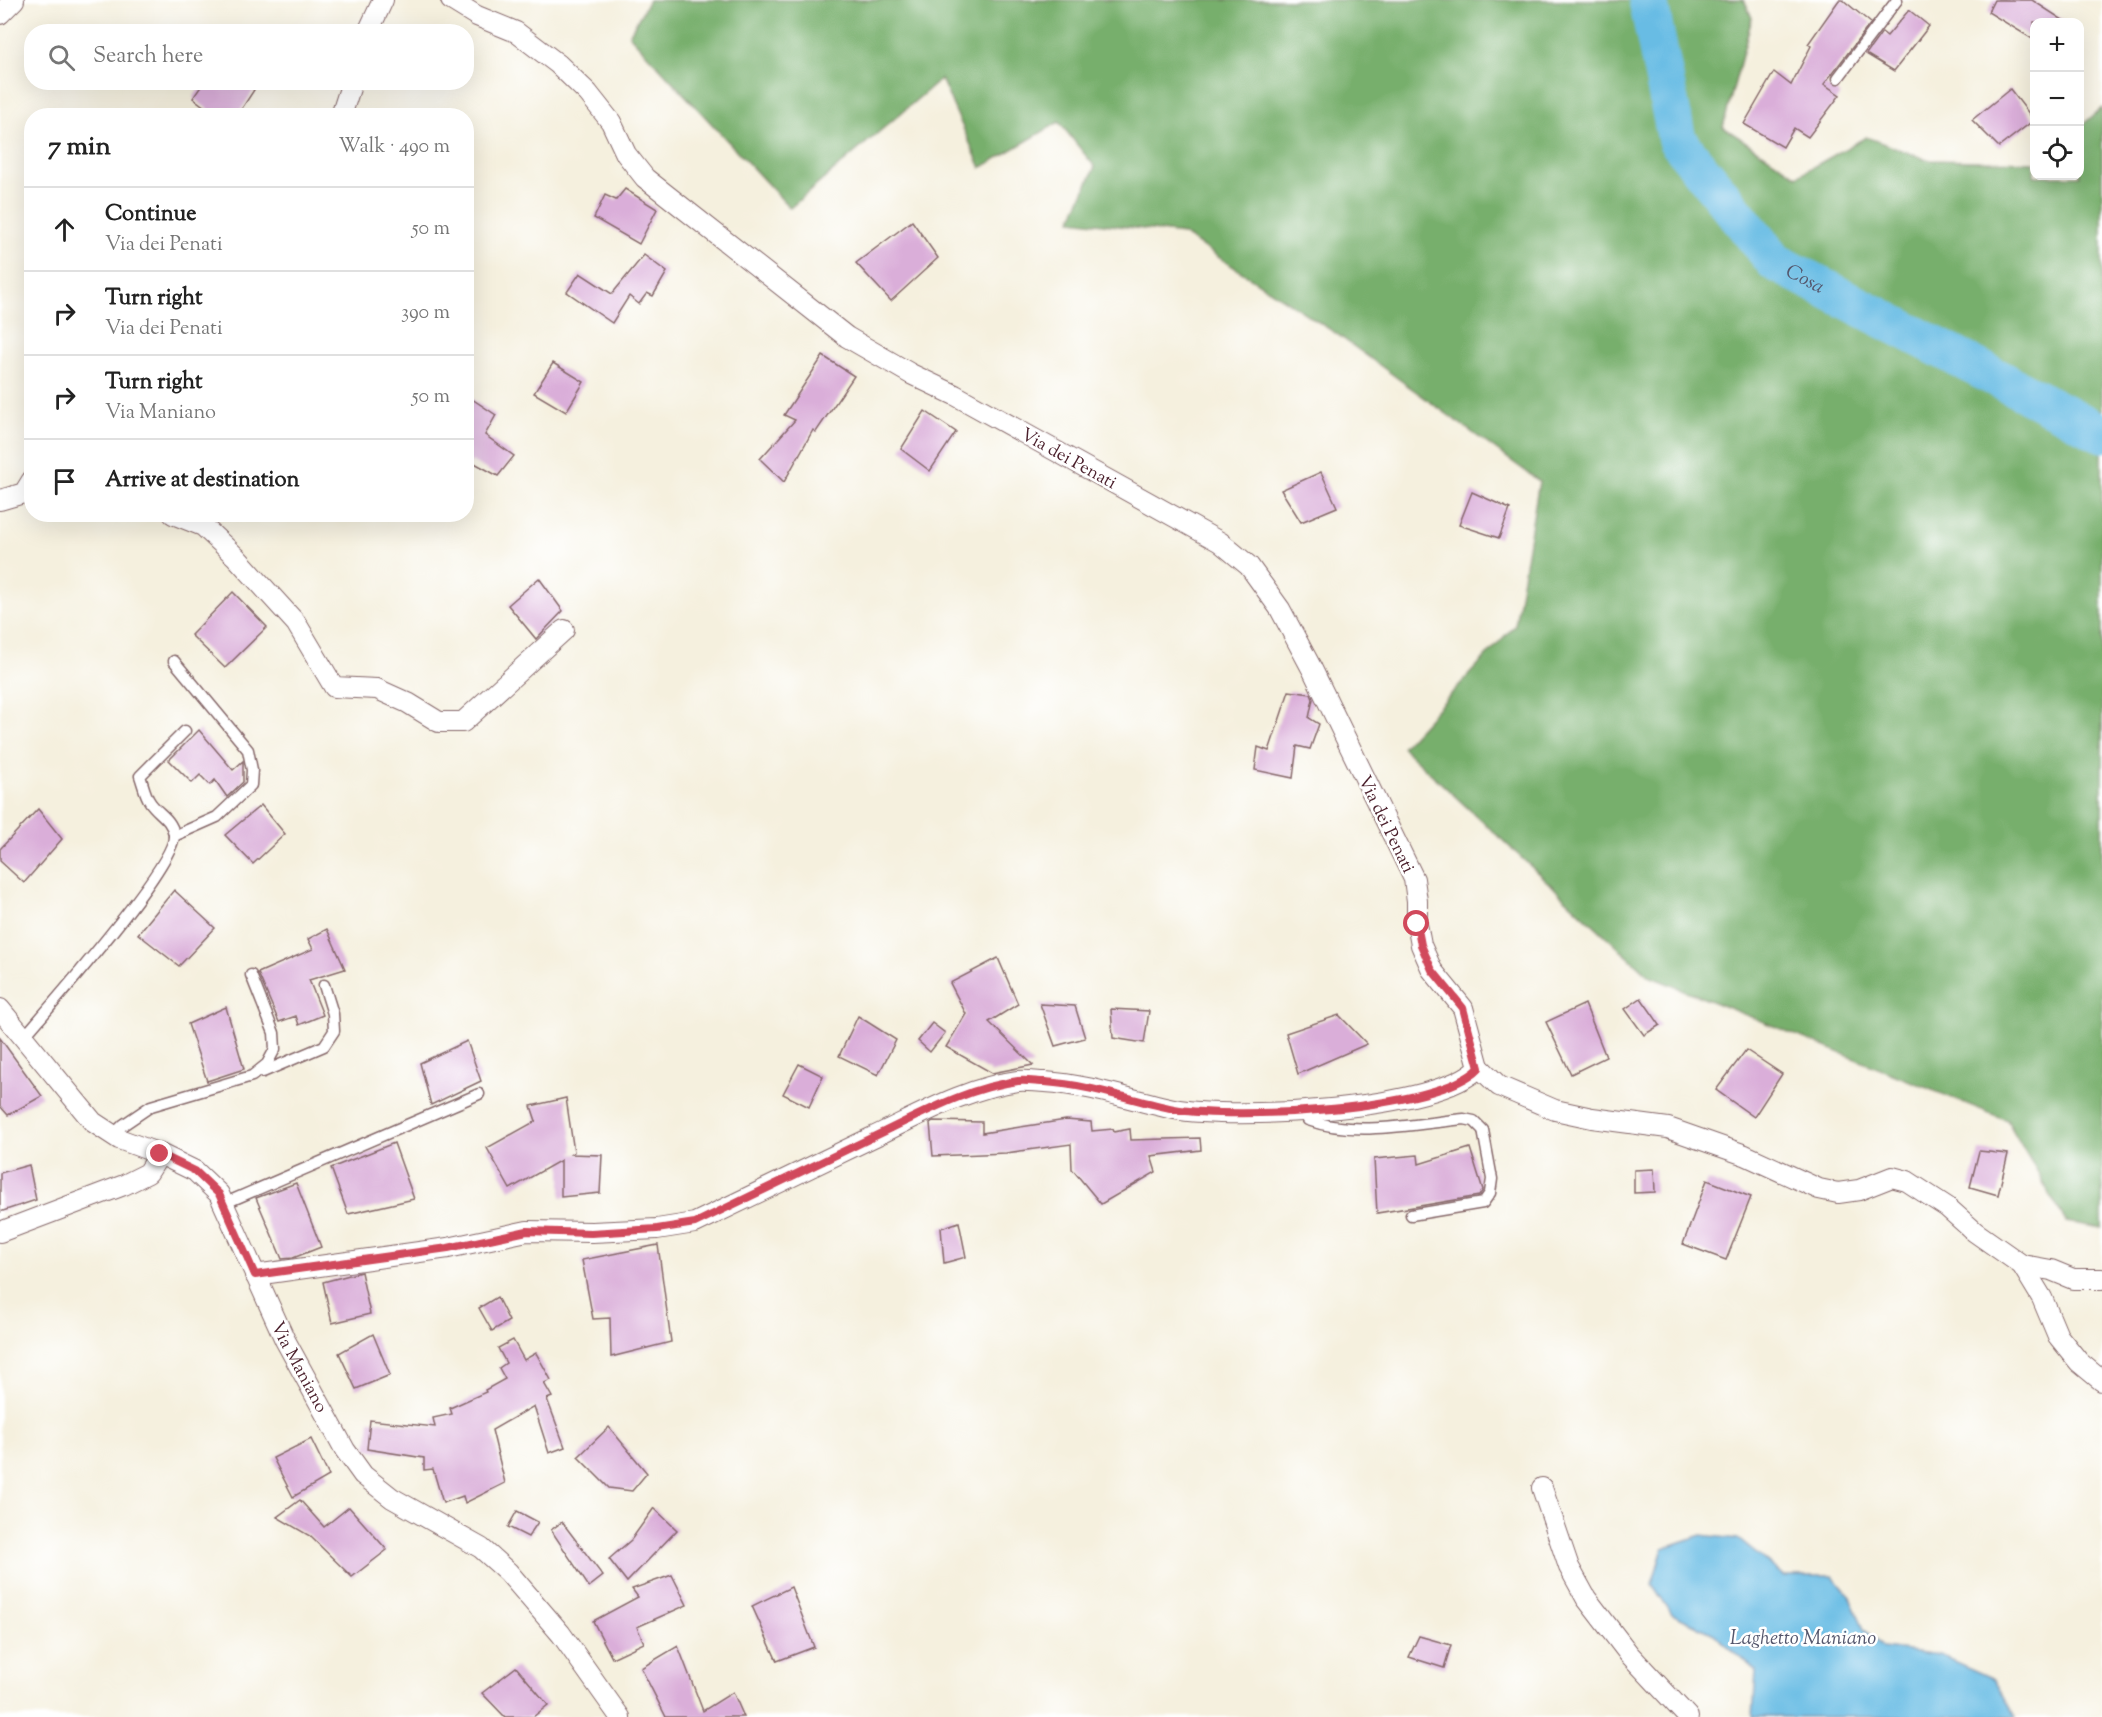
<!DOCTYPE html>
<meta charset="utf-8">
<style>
body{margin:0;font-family:"Sorts Mill Goudy",serif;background:#f6f6f6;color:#222}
.controls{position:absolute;right:18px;top:18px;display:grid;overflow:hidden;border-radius:12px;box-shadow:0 6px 24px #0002}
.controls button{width:54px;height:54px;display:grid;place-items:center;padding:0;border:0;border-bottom:2px solid #e0e0e0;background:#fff;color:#222;font:30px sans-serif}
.stop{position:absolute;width:18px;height:18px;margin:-14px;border:4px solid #d1495b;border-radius:50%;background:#fff}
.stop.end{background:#d1495b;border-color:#fff;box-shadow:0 2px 6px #0008}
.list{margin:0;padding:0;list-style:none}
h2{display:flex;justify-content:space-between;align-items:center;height:78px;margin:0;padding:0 24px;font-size:26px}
h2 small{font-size:20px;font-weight:400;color:#767676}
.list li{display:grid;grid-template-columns:39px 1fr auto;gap:18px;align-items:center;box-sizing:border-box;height:84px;padding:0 24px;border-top:2px solid #e0e0e0}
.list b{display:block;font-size:22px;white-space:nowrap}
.list p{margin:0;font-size:20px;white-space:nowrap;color:#767676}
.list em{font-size:20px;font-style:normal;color:#767676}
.icon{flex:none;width:33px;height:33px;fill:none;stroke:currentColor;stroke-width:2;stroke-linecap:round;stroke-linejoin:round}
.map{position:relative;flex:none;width:2102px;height:1717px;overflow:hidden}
.search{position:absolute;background:#fff;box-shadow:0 6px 24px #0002;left:24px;top:24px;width:450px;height:66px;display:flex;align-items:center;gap:15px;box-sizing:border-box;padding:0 21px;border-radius:24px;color:#767676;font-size:22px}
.panel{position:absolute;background:#fff;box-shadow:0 6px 24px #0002;left:24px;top:108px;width:450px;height:414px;border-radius:24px}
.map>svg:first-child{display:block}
.forest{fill:#77af6c;stroke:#60674c;stroke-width:1.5}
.water{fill:#68bce4;stroke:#596e88;stroke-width:1.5}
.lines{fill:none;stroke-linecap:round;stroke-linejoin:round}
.river{stroke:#68bce4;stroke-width:39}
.building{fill:#daaed9}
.service-casing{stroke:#86686a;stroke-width:13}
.minor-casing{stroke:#86686a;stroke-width:22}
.service{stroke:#fff;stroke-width:10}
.minor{stroke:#fff;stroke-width:20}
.route{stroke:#d1495b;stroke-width:8}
.labels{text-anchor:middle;stroke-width:5;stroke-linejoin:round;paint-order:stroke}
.street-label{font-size:18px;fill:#4a1f2b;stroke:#fff}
.water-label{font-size:20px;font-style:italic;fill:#54566c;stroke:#fff}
</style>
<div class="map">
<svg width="2102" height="1717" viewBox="0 0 2102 1717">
<rect width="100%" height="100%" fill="#fff"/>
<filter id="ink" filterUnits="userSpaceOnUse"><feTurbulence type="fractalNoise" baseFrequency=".0167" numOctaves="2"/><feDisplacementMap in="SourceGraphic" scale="12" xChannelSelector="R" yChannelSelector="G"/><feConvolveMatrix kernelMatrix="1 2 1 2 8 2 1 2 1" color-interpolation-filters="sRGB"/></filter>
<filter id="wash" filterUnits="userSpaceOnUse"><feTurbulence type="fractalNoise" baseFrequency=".008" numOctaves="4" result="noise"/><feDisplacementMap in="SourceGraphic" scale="24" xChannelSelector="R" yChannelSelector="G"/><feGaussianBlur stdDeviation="1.35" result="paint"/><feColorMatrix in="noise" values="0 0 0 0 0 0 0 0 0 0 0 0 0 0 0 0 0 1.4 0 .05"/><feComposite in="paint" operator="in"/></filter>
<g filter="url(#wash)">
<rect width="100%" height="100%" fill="#f5f0de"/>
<!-- forest -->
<polygon class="forest" points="649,0 1744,0 1752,18 1723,127 1797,176 1866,137 1928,160 2034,162 2034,176 2080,176 2080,127 2102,108 2102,1228 2066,1222 2007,1120 1649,976 1402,747 1515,625 1539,481 1334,332 1183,234 1071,220 1095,167 1059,122 981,168 941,79 790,208 629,35"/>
<!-- water -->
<polygon class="water" points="1701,1535 1738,1539 1784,1576 1833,1576 1849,1595 1864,1628 1883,1648 1940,1655 1994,1679 2015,1717 1753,1717 1756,1671 1714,1634 1672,1614 1652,1584 1663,1548"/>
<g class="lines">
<!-- river -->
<path class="river" id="s1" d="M1648,0l29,140 98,122 327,171"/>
</g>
<g id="blocks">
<!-- building -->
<g class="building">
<polygon points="1839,0 1843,0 1871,23 1824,84 1840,95 1808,137 1794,128 1783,147 1744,124 1774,72 1791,85 1811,46 1808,44"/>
<polygon points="1994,0 2032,0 2066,22 2034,22 2034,40 1988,12"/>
<polygon points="1909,10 1929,26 1894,71 1866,54 1882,32 1887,36"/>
<polygon points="204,82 244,82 254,90 237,116 217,116 193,98"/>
<polygon points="2010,89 2034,120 1999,147 1972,120"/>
<polygon points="625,189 657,209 639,244 594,218 605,195 616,200"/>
<polygon points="912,221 938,258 891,301 856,263"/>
<polygon points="644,255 667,272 653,296 647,293 639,304 629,296 612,323 567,292 580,273 612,294"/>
<polygon points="823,356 854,376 816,432 813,430 784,482 760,459 795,420 784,415"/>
<polygon points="553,363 584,382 566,412 534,393"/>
<polygon points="466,395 496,415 485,435 514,456 498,476 471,461 466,469"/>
<polygon points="925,411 956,432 930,471 901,449"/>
<polygon points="1321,472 1337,507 1301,522 1281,490"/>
<polygon points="1472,492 1510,509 1499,538 1459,525"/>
<polygon points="539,578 563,611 536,639 508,605"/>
<polygon points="233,592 267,627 225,668 191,635"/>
<polygon points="1289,691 1311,694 1313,699 1309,718 1319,724 1310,749 1297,746 1293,778 1255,770 1258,747 1269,751"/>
<polygon points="199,730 233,770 243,761 243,782 227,797 215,780 210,785 200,775 192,783 169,760"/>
<polygon points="261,805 285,834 253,864 225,835"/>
<polygon points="38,809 62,839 24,883 0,861 0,849"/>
<polygon points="174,890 215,928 179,966 138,934"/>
<polygon points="327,929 345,969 309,980 323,1015 299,1025 296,1016 279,1022 258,973 313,949 308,939"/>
<polygon points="998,958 1018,1004 989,1022 1033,1065 992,1073 946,1047 966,1014 950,983"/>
<polygon points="1641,998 1660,1025 1644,1035 1625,1009"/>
<polygon points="1040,1004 1075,1006 1085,1038 1055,1046"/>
<polygon points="1585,1004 1606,1057 1571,1074 1546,1022"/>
<polygon points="226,1007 244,1069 207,1081 188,1024"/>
<polygon points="1111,1009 1149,1011 1144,1043 1113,1038"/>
<polygon points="1339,1015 1367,1044 1298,1074 1286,1033"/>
<polygon points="858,1016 896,1040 878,1075 839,1056"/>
<polygon points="932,1023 945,1033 930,1052 918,1041"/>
<polygon points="0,1038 42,1096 8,1115 0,1106"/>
<polygon points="467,1041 481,1081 431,1105 420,1063"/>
<polygon points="1746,1050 1782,1074 1754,1117 1716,1090"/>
<polygon points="799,1064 823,1076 809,1107 783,1094"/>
<polygon points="566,1098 574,1152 571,1154 602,1155 600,1193 561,1197 561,1160 510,1189 487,1148 536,1121 531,1106"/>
<polygon points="1066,1120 1091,1122 1092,1131 1113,1129 1114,1132 1130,1129 1131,1140 1200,1138 1201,1150 1151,1156 1156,1172 1101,1204 1072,1169 1071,1144 1006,1153 933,1156 930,1123 933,1121 982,1122 982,1133"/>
<polygon points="394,1143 414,1199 348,1214 331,1168"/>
<polygon points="1470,1148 1483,1190 1479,1196 1377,1213 1374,1159 1418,1155 1419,1164"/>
<polygon points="1979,1151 2008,1154 1998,1195 1970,1187"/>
<polygon points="29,1165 36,1200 0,1212 0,1173"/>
<polygon points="1654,1169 1655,1192 1634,1193 1634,1170"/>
<polygon points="1707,1180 1751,1197 1726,1260 1683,1244"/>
<polygon points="296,1183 321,1247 293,1258 282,1259 256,1198"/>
<polygon points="959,1222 966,1257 944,1263 941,1228"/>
<polygon points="658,1245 671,1342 611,1357 610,1318 593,1319 582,1260"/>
<polygon points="361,1272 370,1314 332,1323 323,1282"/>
<polygon points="497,1297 509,1321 492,1331 479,1308"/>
<polygon points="373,1334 390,1375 356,1389 339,1353"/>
<polygon points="513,1340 524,1360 536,1353 551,1380 544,1383 552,1397 547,1399 565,1447 549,1453 534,1406 492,1430 505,1483 465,1503 463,1496 443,1503 433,1469 424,1470 424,1458 367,1449 370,1420 435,1427 433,1418 452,1414 450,1408 486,1392 485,1390 505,1379 499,1368 506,1363 498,1348"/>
<polygon points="609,1427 647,1473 632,1491 609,1488 578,1457"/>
<polygon points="311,1439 329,1476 293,1497 273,1458"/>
<polygon points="300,1500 324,1527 349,1507 387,1550 352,1577 310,1536 277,1517"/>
<polygon points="654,1508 677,1530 627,1582 609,1559 631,1540"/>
<polygon points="517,1511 538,1522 528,1537 508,1527"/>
<polygon points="562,1522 603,1576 589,1587 551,1530"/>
<polygon points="672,1575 687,1605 637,1627 644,1643 612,1658 593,1621 638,1597 632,1589"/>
<polygon points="791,1587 814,1647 777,1661 752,1606"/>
<polygon points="1419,1636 1451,1645 1444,1668 1409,1657"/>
<polygon points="678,1646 703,1711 733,1692 744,1717 666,1717 641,1668"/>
<polygon points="516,1667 548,1705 533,1717 505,1717 482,1693"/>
</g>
</g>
</g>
<g filter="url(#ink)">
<use href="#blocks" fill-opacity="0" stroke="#86686a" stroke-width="1.5"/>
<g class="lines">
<defs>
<g id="service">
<polyline points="1838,78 1897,0"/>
<polyline points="174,661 248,750 252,770 251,785 217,817 174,836"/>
<path d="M24,1037c24,-28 154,-175 150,-203 -3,-16 -16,-20 -24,-32 -5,-7 -7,-18 -10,-26l45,-45"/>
<polyline points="263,1072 324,1046 334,1031 333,1014 324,985"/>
<path d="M1303,1111l5,9c46,17 107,4 156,-1l10,2 9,9 9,49 -2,14 -7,10 -72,12"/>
<polyline points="113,1135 123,1125 151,1106 252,1076 267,1064 275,1049 274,1033 251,975"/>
<polyline points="223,1204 479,1094"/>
</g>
<g id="minor">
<polyline points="0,14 14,0"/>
<polyline points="368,32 383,0"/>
<polyline points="341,116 352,82"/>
<polyline points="0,500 24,493 32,480"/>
<polyline points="173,514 203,526 236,557 296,623 334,687 377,689 408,703 439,722 463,722 564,630"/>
<path id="s2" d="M0,1009l93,113 26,17 41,15 35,17 24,23 66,146 60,110 18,25 29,23 89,50 27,24 53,62 59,83"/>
<polyline points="1479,1067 1499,1086 1555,1110 1592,1118 1668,1128 1745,1155 1819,1189 1838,1193 1859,1190 1892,1177 1907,1181 1947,1207 1975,1232 2022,1265 2051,1270 2073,1279 2102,1279"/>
<polyline points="0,1232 124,1185 148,1173 160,1154"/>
<polyline points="2022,1265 2042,1298 2058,1336 2079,1362 2102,1381"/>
<path d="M255,1275l193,-27 79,-17 65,1 65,-3 38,-6c58,-28 117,-56 176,-85 47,-22 94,-50 147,-57 9,-1 19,1 27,1 45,3 86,18 129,27 59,11 265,2 305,-42l-16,-59 -31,-38 -11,-25 -4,-21v-23l-3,-22 -102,-210 -32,-60 -31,-43 -29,-24 -265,-147 -44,-21 -64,-37 -202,-159 -19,-24 -15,-32 -23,-29 -30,-29 -42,-32 -39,-16 -26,-16"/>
<polyline points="1542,1488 1569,1567 1586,1598 1629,1654 1688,1717"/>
</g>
</defs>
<!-- service casing -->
<use href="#service" class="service-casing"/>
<!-- minor casing -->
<use href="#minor" class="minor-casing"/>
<!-- service -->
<use href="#service" class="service"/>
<!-- minor -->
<use href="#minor" class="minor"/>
</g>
</g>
<g class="lines" filter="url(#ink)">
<!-- route -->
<path class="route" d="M160,1154l35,17 24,23 36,81 193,-27 79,-17 64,2 66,-4 38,-6c58,-28 117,-56 176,-85 47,-22 94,-50 147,-57 9,-1 19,1 27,1 45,3 86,18 129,27 59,11 265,2 305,-41l-16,-60 -31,-38 -11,-25 -4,-21"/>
</g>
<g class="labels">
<!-- street labels -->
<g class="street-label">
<text transform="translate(1069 458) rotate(29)" y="6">Via dei Penati</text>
<text transform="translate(1387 824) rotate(64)" y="6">Via dei Penati</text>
<text dy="6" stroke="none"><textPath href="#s2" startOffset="484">Via Maniano</textPath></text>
</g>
<!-- water labels -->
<g class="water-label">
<text dy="7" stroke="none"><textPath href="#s1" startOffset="334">Cosa</textPath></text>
<text x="1803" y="1644">Laghetto Maniano</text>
</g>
</g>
</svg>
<div class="controls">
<button>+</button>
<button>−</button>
<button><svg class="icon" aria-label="locate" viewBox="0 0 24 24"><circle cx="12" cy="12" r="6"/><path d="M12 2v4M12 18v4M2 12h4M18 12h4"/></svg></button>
</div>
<div class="stop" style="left:1417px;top:924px"></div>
<div class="stop end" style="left:160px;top:1154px"></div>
<div class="search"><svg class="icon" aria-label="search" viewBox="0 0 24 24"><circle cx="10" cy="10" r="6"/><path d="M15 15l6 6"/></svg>Search here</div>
<section class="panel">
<h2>7 min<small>Walk · 490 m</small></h2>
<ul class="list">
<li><svg class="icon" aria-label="ahead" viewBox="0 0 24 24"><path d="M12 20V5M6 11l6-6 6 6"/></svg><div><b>Continue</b><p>Via dei Penati</p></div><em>50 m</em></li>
<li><svg class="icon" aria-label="right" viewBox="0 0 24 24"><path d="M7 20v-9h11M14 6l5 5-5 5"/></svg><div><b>Turn right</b><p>Via dei Penati</p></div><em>390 m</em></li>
<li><svg class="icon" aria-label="right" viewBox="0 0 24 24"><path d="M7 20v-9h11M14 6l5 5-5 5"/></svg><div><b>Turn right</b><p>Via Maniano</p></div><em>50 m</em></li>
<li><svg class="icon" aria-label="arrive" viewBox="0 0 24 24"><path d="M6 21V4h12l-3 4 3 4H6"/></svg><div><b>Arrive at destination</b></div></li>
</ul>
</section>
</div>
